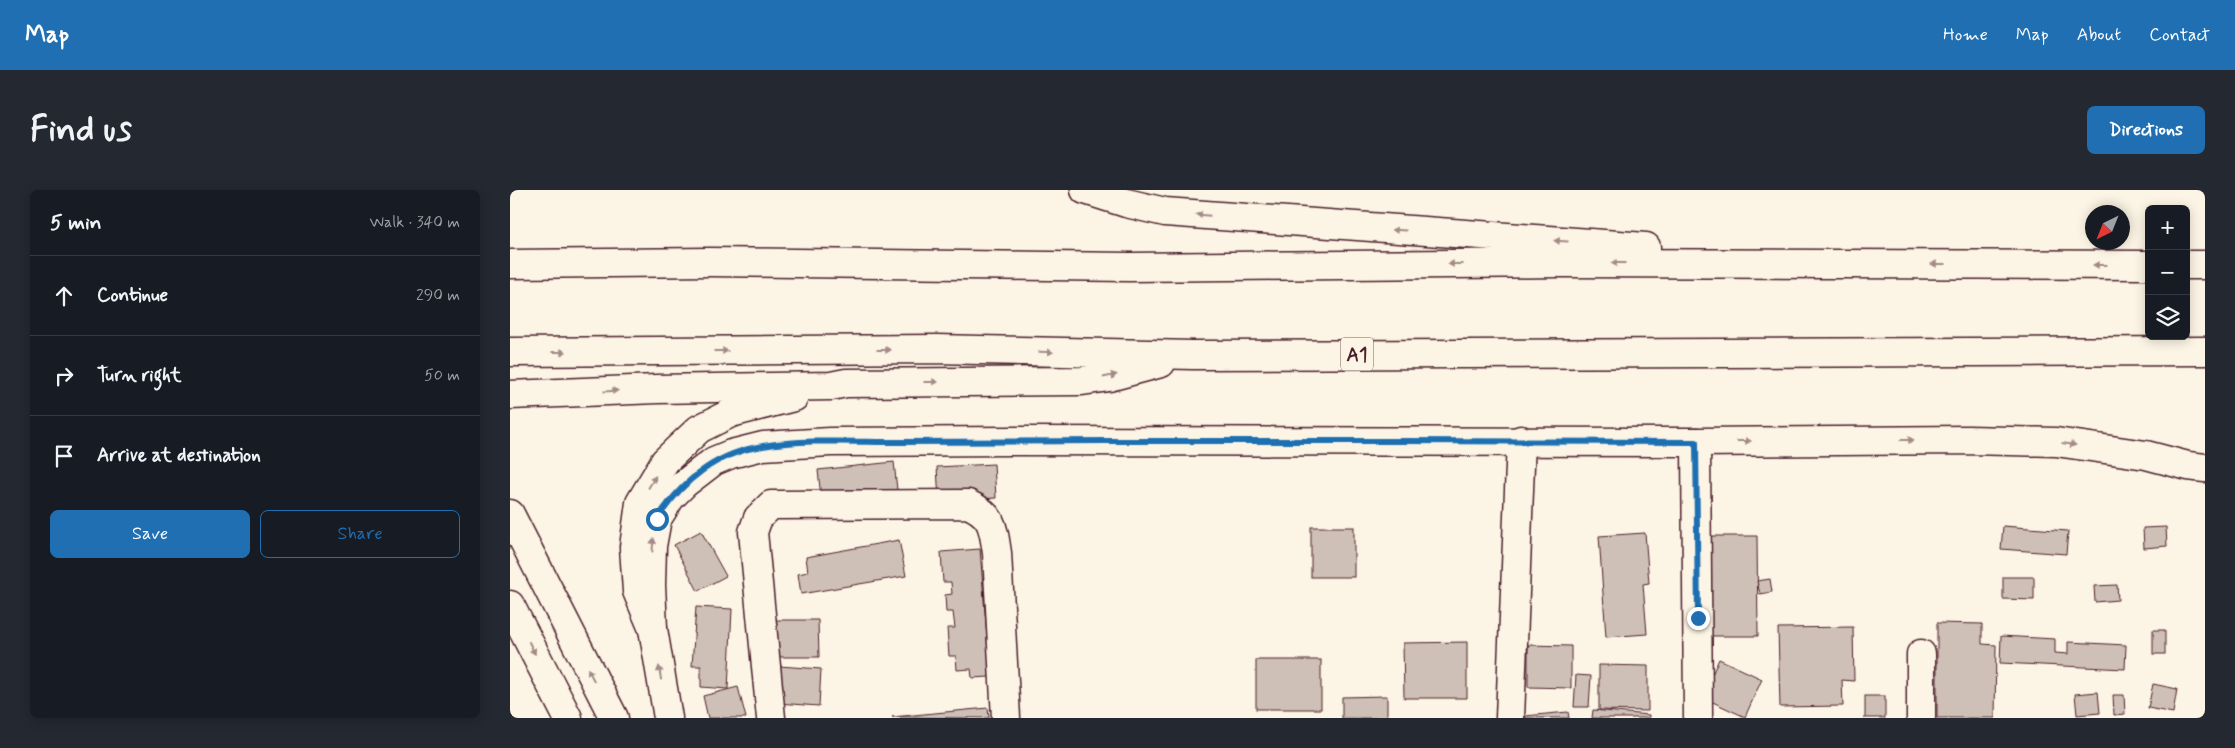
<!DOCTYPE html>
<meta charset="utf-8">
<style>
body{margin:0;font-family:Mynerve,sans-serif;background:#242831;color:#f1f3f6}
.controls{position:absolute;right:15px;top:15px;display:grid;overflow:hidden;border-radius:8px;box-shadow:0 2px 12px #0003}
.controls button{width:45px;height:45px;display:grid;place-items:center;padding:0;border:0;border-bottom:1px solid #363941;background:#171b24;color:#f1f3f6;font:25px sans-serif}
.compass{position:absolute;left:1575px;top:15px;width:45px;height:45px;border-radius:50%;background:#171b24;box-shadow:0 2px 12px #0003;rotate:223deg}
.stop{position:absolute;width:15px;height:15px;margin:-11px;border:4px solid #1f6fb2;border-radius:50%;background:#fff}
.stop.end{background:#1f6fb2;border-color:#fff;box-shadow:0 1px 5px #0008}
.list{margin:0;padding:0;list-style:none}
h2{display:flex;justify-content:space-between;align-items:center;height:65px;margin:0;padding:0 20px;font-size:21px}
h2 small{font-size:16px;font-weight:400;color:#9ea1a6}
.list li{display:grid;grid-template-columns:32px 1fr auto;gap:15px;align-items:center;box-sizing:border-box;height:80px;padding:0 20px;border-top:1px solid #363941}
.list b{display:block;font-size:19px;white-space:nowrap}
.list em{font-size:16px;font-style:normal;color:#9ea1a6}
.actions{display:flex;gap:10px;padding:15px 20px}
.actions a{flex:1;padding:11px 0;border:1px solid #1f6fb2;border-radius:8px;text-align:center;font-size:18px;color:#1f6fb2}
.actions .main{background:#1f6fb2;color:#fff}
.icon{flex:none;width:28px;height:28px;fill:none;stroke:currentColor;stroke-width:2;stroke-linecap:round;stroke-linejoin:round}
.map{position:relative;flex:none;width:1695px;height:528px;overflow:hidden;border-radius:8px}
header{display:flex;align-items:center;gap:30px;box-sizing:border-box;height:70px;padding:0 25px;background:#1f6fb2;color:#fff}
header strong{font-size:24px}
nav{display:flex;gap:28px;margin-inline-start:auto;font-size:18px}
.intro{display:flex;align-items:center;justify-content:space-between;box-sizing:border-box;height:120px;padding:0 30px}
h1{margin:0;font-size:35px}
.button{padding:12px 22px;border-radius:8px;background:#1f6fb2;color:#fff;font-size:18px;font-weight:700}
main{display:flex;gap:30px;padding:0 30px}
aside{flex:1;background:#171b24;border-radius:8px;box-shadow:0 2px 12px #0003}
.map>svg:first-child{display:block}
.building{fill:#cfc0b7;stroke:#4a1f2b}
.lines{fill:none;stroke-linecap:round;stroke-linejoin:round}
.minor-casing{stroke:#4a1f2b;stroke-width:31}
.major-casing{stroke:#4a1f2b;stroke-width:31}
.highway-casing{stroke:#4a1f2b;stroke-width:31}
.minor{stroke:#fcf5e5;stroke-width:28}
.major{stroke:#fcf5e5;stroke-width:28}
.highway{stroke:#fcf5e5;stroke-width:28}
.oneway{fill:#a38a88}
.route{stroke:#1f6fb2;stroke-width:6}
.labels{text-anchor:middle;stroke-width:4;stroke-linejoin:round;paint-order:stroke}
.shield{fill:#fcf5e5;stroke:#7f5f63;stroke-width:1}
.shield-label{font-size:19px;font-weight:bold;fill:#4a1f2b}
</style>
<header>
<strong>Map</strong>
<nav><a>Home</a><a>Map</a><a>About</a><a>Contact</a></nav>
</header>
<div class="intro"><h1>Find us</h1><a class="button">Directions</a></div>
<main>
<aside>
<h2>5 min<small>Walk · 340 m</small></h2>
<ul class="list">
<li><svg class="icon" aria-label="ahead" viewBox="0 0 24 24"><path d="M12 20V5M6 11l6-6 6 6"/></svg><div><b>Continue</b></div><em>290 m</em></li>
<li><svg class="icon" aria-label="right" viewBox="0 0 24 24"><path d="M7 20v-9h11M14 6l5 5-5 5"/></svg><div><b>Turn right</b></div><em>50 m</em></li>
<li><svg class="icon" aria-label="arrive" viewBox="0 0 24 24"><path d="M6 21V4h12l-3 4 3 4H6"/></svg><div><b>Arrive at destination</b></div></li>
</ul>
<div class="actions"><a class="main">Save</a><a>Share</a></div>
</aside>
<div class="map">
<svg width="1695" height="528" viewBox="0 0 1695 528">
<rect width="100%" height="100%" fill="#fcf5e5"/>
<filter id="ink" filterUnits="userSpaceOnUse"><feTurbulence type="fractalNoise" baseFrequency=".02" numOctaves="2"/><feDisplacementMap in="SourceGraphic" scale="10" xChannelSelector="R" yChannelSelector="G"/><feConvolveMatrix kernelMatrix="1 2 1 2 8 2 1 2 1" color-interpolation-filters="sRGB"/></filter>
<g filter="url(#ink)">
<!-- building -->
<g class="building">
<polygon points="384,272 388,309 312,317 308,280"/>
<polygon points="484,274 486,308 429,311 427,277"/>
<polygon points="1493,336 1558,341 1556,364 1491,359"/>
<rect x="801" y="337" width="43" height="50"/>
<polygon points="1656,337 1657,356 1634,358 1633,338"/>
<polygon points="191,341 216,386 188,401 164,355"/>
<polygon points="1135,343 1139,393 1133,394 1137,444 1096,447 1089,346"/>
<polygon points="1199,346 1247,346 1248,446 1200,446"/>
<polygon points="389,350 396,386 291,404 288,384 298,382 296,367"/>
<polygon points="470,359 480,487 462,488 461,479 447,480 446,466 439,466 437,438 445,438 443,422 436,422 435,405 442,404 441,392 433,392 431,362"/>
<polygon points="1493,387 1524,387 1524,410 1493,409"/>
<polygon points="1260,389 1262,402 1250,404 1247,391"/>
<polygon points="1607,395 1608,410 1585,412 1584,396"/>
<polygon points="186,417 222,419 218,499 191,497 191,476 182,476"/>
<polygon points="263,430 308,430 309,467 264,467"/>
<polygon points="1427,433 1472,434 1472,454 1486,455 1485,528 1427,528"/>
<polygon points="1343,437 1344,491 1332,490 1333,516 1270,517 1268,438"/>
<rect x="1643" y="440" width="12" height="24"/>
<polygon points="1491,446 1545,449 1545,463 1558,464 1558,452 1616,455 1615,479 1490,473"/>
<polygon points="957,452 957,508 894,508 893,453"/>
<polygon points="1018,455 1061,456 1061,498 1018,497"/>
<polygon points="1209,469 1252,489 1235,527 1192,507"/>
<rect x="746" y="470" width="65" height="49"/>
<polygon points="1089,475 1138,476 1138,521 1089,520"/>
<polygon points="269,476 311,479 309,516 267,513"/>
<polygon points="1066,485 1081,486 1079,517 1064,517"/>
<polygon points="1643,494 1667,499 1663,523 1638,518"/>
<polygon points="228,497 236,528 198,528 193,506"/>
<polygon points="1588,502 1590,523 1567,525 1565,504"/>
<polygon points="1603,505 1614,505 1615,524 1604,525"/>
<polygon points="877,506 877,528 832,528 832,507"/>
<rect x="1355" y="506" width="20" height="22"/>
<polygon points="478,518 479,528 382,527"/>
<polygon points="1083,520 1139,525 1139,528 1082,528"/>
<polygon points="1058,522 1059,528 1015,528 1015,526"/>
</g>
<g class="lines">
<defs>
<g id="minor">
<polyline points="1186,252 1188,528"/>
<polyline points="1411,464 1411,528"/>
<polyline points="158,528 143,439 141,395 142,356 147,329 161,307 174,294 204,271 221,264 253,256 320,252 502,251 1186,252 1458,250 1546,252 1636,265 1678,276 1695,278"/>
<path d="M261,528l-18,-186 5,-14 13,-13 197,-1c25,11 25,23 29,49l9,165"/>
<polyline points="1000,528 1011,250"/>
</g>
<g id="major">
<polyline points="0,324 104,528"/>
<polyline points="0,415 58,528"/>
</g>
<g id="highway">
<polyline points="575,0 616,13 655,22 1136,57"/>
<polyline points="0,74 200,72 619,77 1051,73 1639,75"/>
<polyline points="1676,75 1695,75"/>
<polyline points="0,162 426,159 683,165 1695,161"/>
<polyline points="0,205 147,199 321,196 336,193 572,191 599,187 651,173"/>
<polyline points="143,439 127,401 124,357 130,313 155,271 189,239 221,223 284,207"/>
</g>
</defs>
<!-- minor casing -->
<use href="#minor" class="minor-casing"/>
<!-- major casing -->
<use href="#major" class="major-casing"/>
<!-- highway casing -->
<use href="#highway" class="highway-casing"/>
<!-- minor -->
<use href="#minor" class="minor"/>
<!-- major -->
<use href="#major" class="major"/>
<!-- highway -->
<use href="#highway" class="highway"/>
</g>
<!-- one-way arrows -->
<defs><path id="oneway-solid" d="M-6-.8H1V-3.2L6.5 0L1 3.2V.8H-6Z" transform="scale(1.25)"/></defs>
<g class="oneway">
<use href="#oneway-solid" transform="translate(693 25) rotate(-175)"/>
<use href="#oneway-solid" transform="translate(889 40) rotate(-176)"/>
<use href="#oneway-solid" transform="translate(1051 51) rotate(-176)"/>
<use href="#oneway-solid" transform="translate(1108 73) rotate(-180)"/>
<use href="#oneway-solid" transform="translate(945 74) rotate(180)"/>
<use href="#oneway-solid" transform="translate(1428 74) rotate(-180)"/>
<use href="#oneway-solid" transform="translate(1590 75) rotate(-180)"/>
<use href="#oneway-solid" transform="translate(374 160)"/>
<use href="#oneway-solid" transform="translate(211 161)"/>
<use href="#oneway-solid" transform="translate(49 162)"/>
<use href="#oneway-solid" transform="translate(536 162) rotate(1)"/>
<use href="#oneway-solid" transform="translate(600 186) rotate(-12)"/>
<use href="#oneway-solid" transform="translate(421 192)"/>
<use href="#oneway-solid" transform="translate(101 201) rotate(-3)"/>
<use href="#oneway-solid" transform="translate(1397 250)"/>
<use href="#oneway-solid" transform="translate(1234 251)"/>
<use href="#oneway-solid" transform="translate(1559 254) rotate(8)"/>
<use href="#oneway-solid" transform="translate(142 292) rotate(-59)"/>
<use href="#oneway-solid" transform="translate(143 355) rotate(-84)"/>
<use href="#oneway-solid" transform="translate(22 458) rotate(63)"/>
<use href="#oneway-solid" transform="translate(150 483) rotate(-99)"/>
<use href="#oneway-solid" transform="translate(81 485) rotate(-117)"/>
</g>
</g>
<g class="lines" filter="url(#ink)">
<!-- route -->
<path class="route" d="M147,329c26,-39 59,-66 106,-73 41,-7 92,-4 134,-4 70,0 140,-1 209,-1 197,1 393,-1 590,1l2,176"/>
</g>
<g class="labels">
<!-- shield labels -->
<rect class="shield" x="831" y="147.5" width="32" height="33" rx="4"/>
<g class="shield-label">
<text x="847" y="171">A1</text>
</g>
</g>
</svg>
<div class="controls">
<button>+</button>
<button>−</button>
<button><svg class="icon" aria-label="layers" viewBox="0 0 24 24"><path d="M12 4l9 5-9 5-9-5zM3 14l9 5 9-5"/></svg></button>
</div>
<svg class="compass" viewBox="-18 -18 36 36"><path d="M0-13l5 13h-10z" fill="#e53935"/><path d="M0 13l5-13h-10z" fill="#9ea1a6"/></svg>
<div class="stop" style="left:147px;top:329px"></div>
<div class="stop end" style="left:1188px;top:428px"></div>
</div>
</main>
